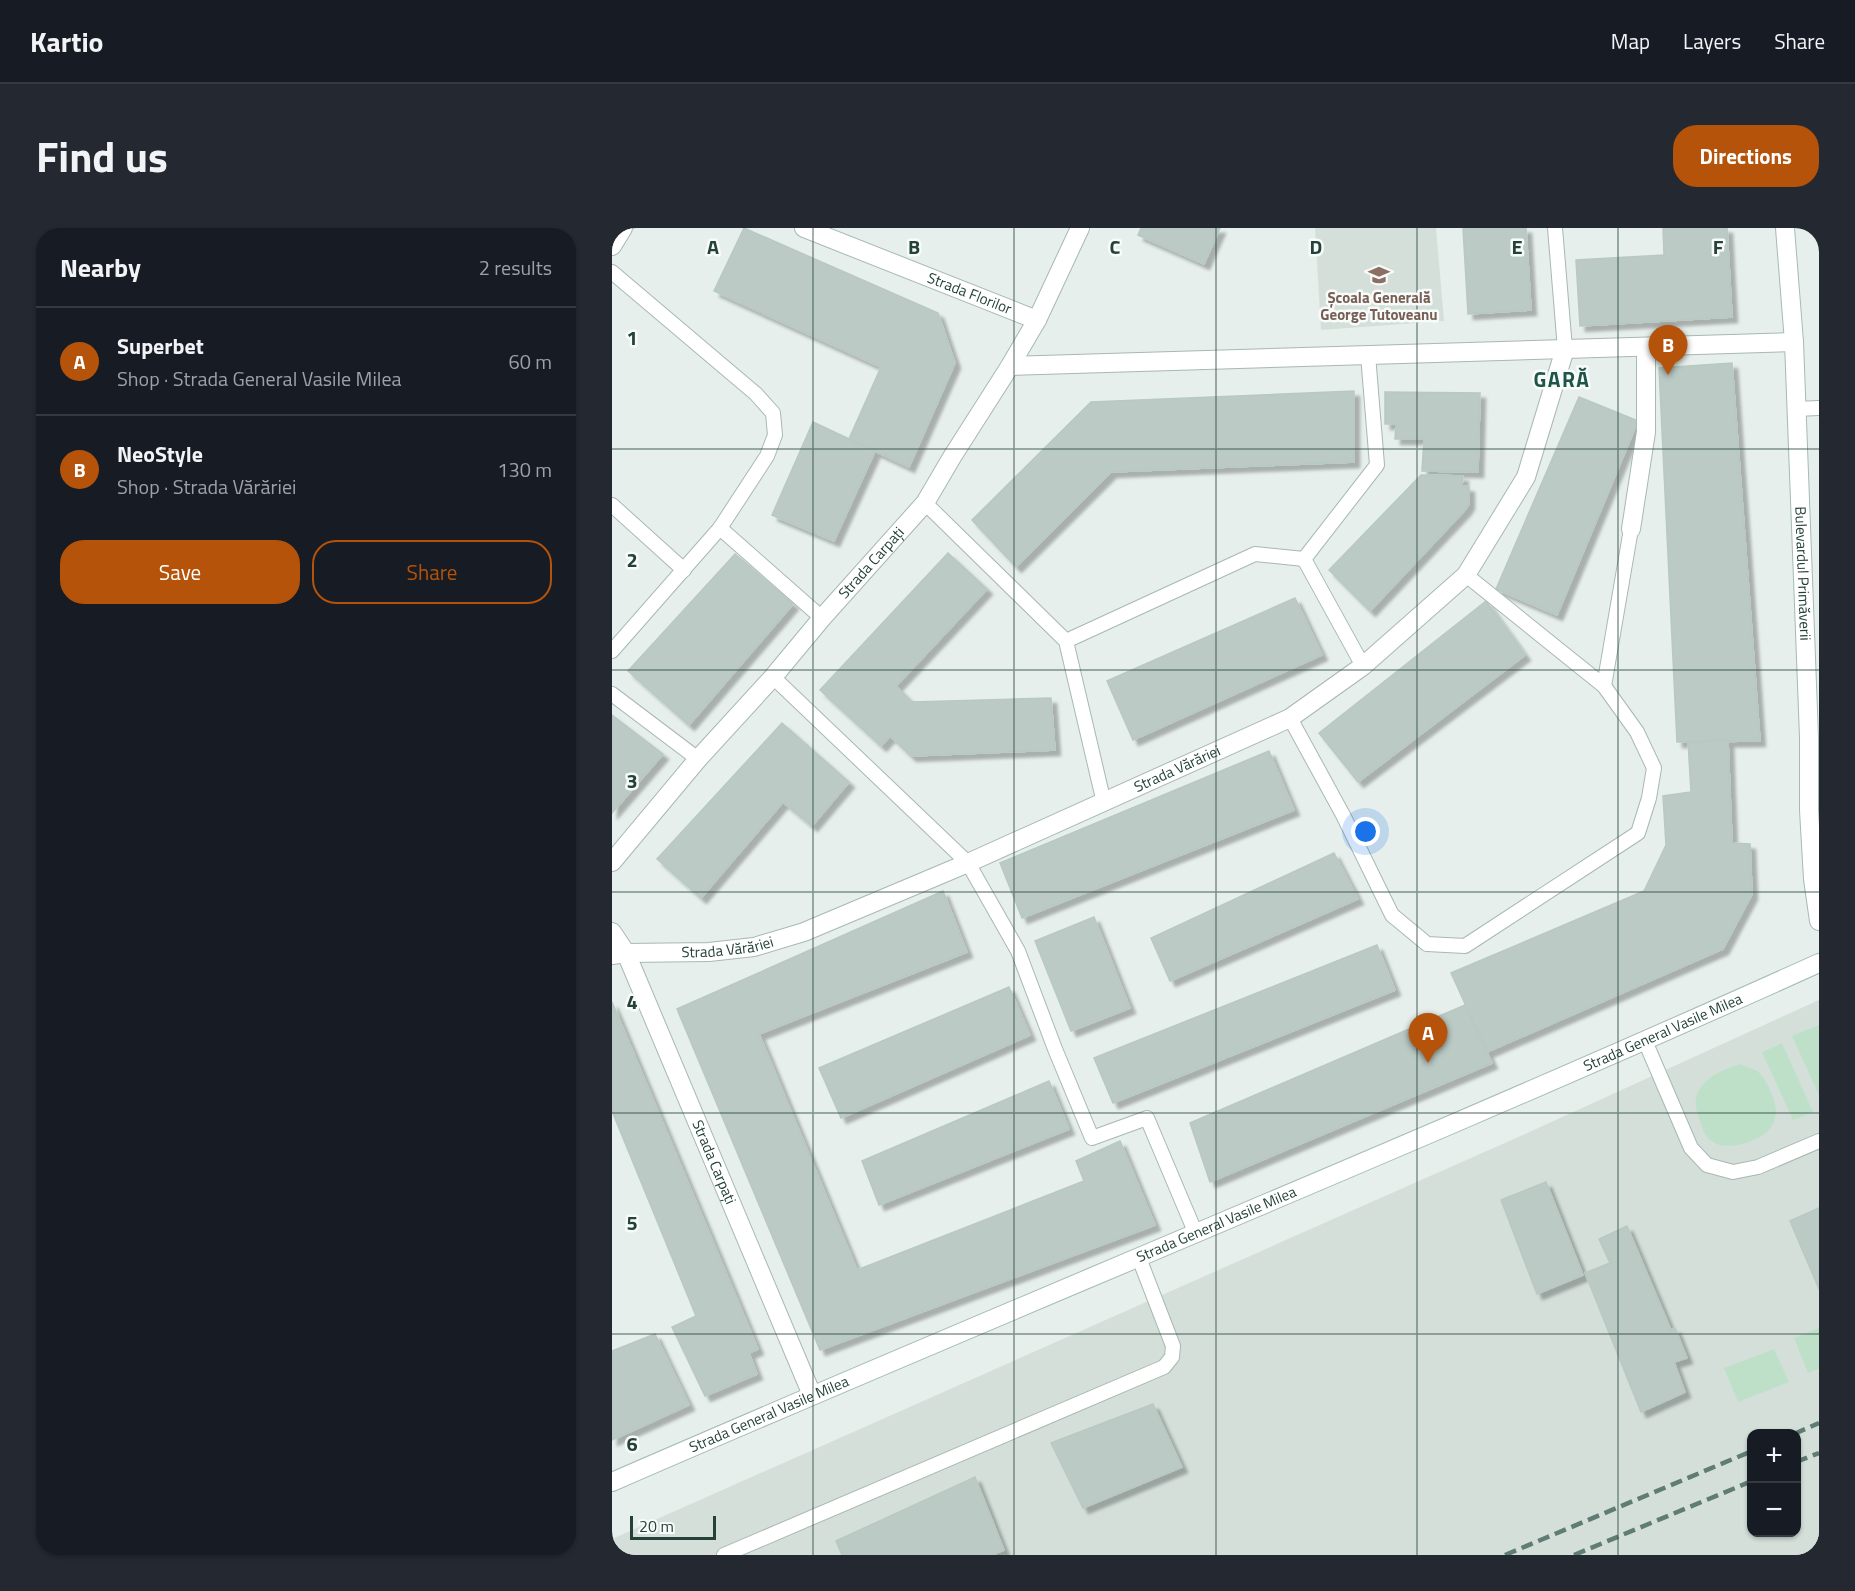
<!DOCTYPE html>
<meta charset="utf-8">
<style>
body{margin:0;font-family:"Titillium Web",sans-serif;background:#242831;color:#f1f3f6}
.controls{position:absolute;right:18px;bottom:18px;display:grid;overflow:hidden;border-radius:12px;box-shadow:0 2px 4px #0004}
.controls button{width:54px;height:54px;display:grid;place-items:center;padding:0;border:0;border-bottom:2px solid #363941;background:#171b24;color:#f1f3f6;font:30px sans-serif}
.scale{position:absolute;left:18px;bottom:15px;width:86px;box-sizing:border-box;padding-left:6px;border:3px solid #24423a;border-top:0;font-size:16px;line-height:21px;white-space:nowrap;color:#24423a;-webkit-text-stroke:4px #f7fbf9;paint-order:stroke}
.you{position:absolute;left:754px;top:604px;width:21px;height:21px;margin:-15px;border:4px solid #fff;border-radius:50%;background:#1a73e8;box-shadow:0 0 0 9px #1a73e833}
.badge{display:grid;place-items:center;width:39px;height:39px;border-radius:50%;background:#b45309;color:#fff;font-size:20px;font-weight:700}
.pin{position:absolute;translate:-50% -50px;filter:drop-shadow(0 2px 3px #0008)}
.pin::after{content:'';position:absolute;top:32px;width:21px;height:18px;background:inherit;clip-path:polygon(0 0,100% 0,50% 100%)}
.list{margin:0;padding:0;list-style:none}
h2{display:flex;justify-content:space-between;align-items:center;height:78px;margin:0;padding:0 24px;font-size:26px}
h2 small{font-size:20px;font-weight:400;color:#9ea1a6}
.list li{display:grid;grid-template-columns:39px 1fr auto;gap:18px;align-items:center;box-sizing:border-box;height:108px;padding:0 24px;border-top:2px solid #363941}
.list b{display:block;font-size:22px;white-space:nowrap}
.list p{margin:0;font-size:20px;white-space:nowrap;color:#9ea1a6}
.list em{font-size:20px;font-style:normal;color:#9ea1a6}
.actions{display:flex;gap:12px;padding:18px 24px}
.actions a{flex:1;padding:14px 0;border:2px solid #b45309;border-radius:24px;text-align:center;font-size:21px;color:#b45309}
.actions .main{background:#b45309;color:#fff}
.map{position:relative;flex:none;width:1207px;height:1327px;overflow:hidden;border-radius:24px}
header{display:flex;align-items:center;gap:36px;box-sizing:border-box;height:84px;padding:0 30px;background:#171b24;border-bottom:2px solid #363941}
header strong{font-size:28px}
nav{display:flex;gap:33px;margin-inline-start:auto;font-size:21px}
.intro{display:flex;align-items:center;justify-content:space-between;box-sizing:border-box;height:144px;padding:0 36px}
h1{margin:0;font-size:42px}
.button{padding:15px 27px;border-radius:24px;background:#b45309;color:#fff;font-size:21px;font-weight:700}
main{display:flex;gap:36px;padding:0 36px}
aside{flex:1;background:#171b24;border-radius:24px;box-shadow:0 2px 4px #0004}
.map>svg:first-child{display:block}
.built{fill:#d4dfda;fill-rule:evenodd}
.green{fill:#bfe0c8}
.building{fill:#bbcac4;stroke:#b8c9c2;stroke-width:1.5;filter:url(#shadow)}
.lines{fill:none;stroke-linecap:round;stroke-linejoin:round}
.service-casing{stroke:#a8b8b2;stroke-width:16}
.pedestrian-casing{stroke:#a8b8b2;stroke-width:20}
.minor-casing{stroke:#a8b8b2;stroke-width:20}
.secondary-casing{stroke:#a4bbb3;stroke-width:20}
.service{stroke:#fff;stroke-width:14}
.pedestrian{stroke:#fff;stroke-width:18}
.minor{stroke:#fff;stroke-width:18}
.secondary{stroke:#fff;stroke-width:18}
.rail{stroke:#5f7d75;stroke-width:4.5;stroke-dasharray:12 6;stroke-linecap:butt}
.grid{fill:none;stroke:#24423a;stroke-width:1.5;stroke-opacity:0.55}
.labels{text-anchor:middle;stroke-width:5;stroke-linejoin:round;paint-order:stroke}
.street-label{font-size:15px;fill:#24423a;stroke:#f7fbf9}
.education-label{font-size:15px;font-weight:bold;fill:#785e54;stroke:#f7fbf9}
.district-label{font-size:21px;font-weight:bold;letter-spacing:1.5px;fill:#1f5548;stroke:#f7fbf9}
.grid-label{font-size:20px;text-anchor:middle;font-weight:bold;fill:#24423a;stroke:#f7fbf9;stroke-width:5;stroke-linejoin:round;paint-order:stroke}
</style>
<header>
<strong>Kartio</strong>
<nav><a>Map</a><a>Layers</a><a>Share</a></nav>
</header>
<div class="intro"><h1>Find us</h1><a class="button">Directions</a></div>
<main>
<aside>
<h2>Nearby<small>2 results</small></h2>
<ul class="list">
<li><span class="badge">A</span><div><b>Superbet</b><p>Shop · Strada General Vasile Milea</p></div><em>60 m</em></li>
<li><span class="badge">B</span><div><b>NeoStyle</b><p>Shop · Strada Vărăriei</p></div><em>130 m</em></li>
</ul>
<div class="actions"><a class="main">Save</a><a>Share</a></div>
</aside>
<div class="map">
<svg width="1207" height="1327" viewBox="0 0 1207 1327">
<defs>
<filter id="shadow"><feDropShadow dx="5.5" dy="5.5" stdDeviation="1.5" flood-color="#0004"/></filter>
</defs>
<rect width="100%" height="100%" fill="#e6efeb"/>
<!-- built -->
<g class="built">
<polygon points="703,0 824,0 832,93 709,102"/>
<path d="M1207,772v555h-1207v-16l913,-405zM1140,1206h44v98h-44z"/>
</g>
<!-- green -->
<g class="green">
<polygon points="1207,797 1207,867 1180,808"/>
<polygon points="1170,815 1201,884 1181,892 1150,824"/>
<path d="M1128,836c5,3 12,4 17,7 8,5 20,31 19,41 0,4 -3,13 -6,17 -13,14 -48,25 -62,9 -4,-4 -6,-12 -8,-17 -15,-34 12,-48 40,-57z"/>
<polygon points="1207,1100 1207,1141 1196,1145 1182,1110"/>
<polygon points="1162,1121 1177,1154 1126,1174 1112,1140"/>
</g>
<!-- building -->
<g class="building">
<polygon points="132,0 326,85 343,135 297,239 237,211 269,139 102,63"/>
<polygon points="529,0 608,0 592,36 526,7"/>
<polygon points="851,0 914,0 919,82 856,86"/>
<polygon points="1051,0 1115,0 1120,89 968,98 964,32 1052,27"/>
<polygon points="1120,135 1148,513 1065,514 1047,140"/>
<polygon points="742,163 742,234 499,244 404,339 360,292 479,174"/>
<polygon points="773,164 868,165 866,244 810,243 812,211 783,211 784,196 773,196"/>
<polygon points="967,169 1026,193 945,387 884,361"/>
<polygon points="201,194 263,223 222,313 160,287"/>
<polygon points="809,247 851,248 850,258 857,259 857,276 853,282 758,383 717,342"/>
<polygon points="336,325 375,361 284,458 300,474 439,470 443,522 299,528 278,508 269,518 208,462"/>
<polygon points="123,326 181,376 77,497 16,443"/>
<polygon points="683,370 710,427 521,512 495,453"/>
<polygon points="874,373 913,427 746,554 707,505"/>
<polygon points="0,487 51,526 0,585"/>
<polygon points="170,495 237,554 200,598 171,574 89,670 45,631"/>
<polygon points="1116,512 1120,615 1138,616 1140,666 1111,721 875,824 839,745 1032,663 1054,617 1051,568 1079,564 1076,514"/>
<polygon points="657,523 682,582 410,690 388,635"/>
<polygon points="722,625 746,671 558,753 539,710"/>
<polygon points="331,663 355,724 147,806 245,1042 472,953 464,933 508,913 543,997 208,1122 65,781"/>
<polygon points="482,689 518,780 459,803 423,713"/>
<polygon points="765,717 783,762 501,875 482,830"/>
<polygon points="397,759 418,807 229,890 207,840"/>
<polygon points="0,774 146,1121 137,1125 145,1146 93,1168 60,1099 84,1088 0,883"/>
<polygon points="853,777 880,835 598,954 578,895"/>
<polygon points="437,853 457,901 267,977 250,933"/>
<polygon points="934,954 971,1047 925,1066 889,972"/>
<polygon points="1207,980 1207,1061 1178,993"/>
<polygon points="1015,998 1059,1102 1063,1100 1075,1130 1062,1134 1073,1164 1029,1184 973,1045 998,1035 987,1011"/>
<polygon points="43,1106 77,1177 0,1212 0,1123"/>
<polygon points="541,1176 570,1239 471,1280 439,1215"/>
<polygon points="363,1249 392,1322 380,1327 230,1327 224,1313"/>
</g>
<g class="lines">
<defs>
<g id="service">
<polyline points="943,0 953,121"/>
<polyline points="0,44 144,166 161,185 163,207 155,228 108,300 0,423"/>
<polyline points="1184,181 1207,180"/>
<polyline points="313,275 454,413 492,575"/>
<polyline points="0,277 72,342"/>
<polyline points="108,300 210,390"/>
<polyline points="692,331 751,438"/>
<polyline points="454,413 643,326 692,331 765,237 756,127"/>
<polyline points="161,449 356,635 406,723 443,821 480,910 535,890 584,1006"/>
<polyline points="992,458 1019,301"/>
<polyline points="0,466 86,531"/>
<polyline points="678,490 731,587 780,687 815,716 853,718 1026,605 1037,570 1042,540 1025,504 992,458 854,347"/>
<polyline points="1033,813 1079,920 1095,937 1121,944 1146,939 1207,913"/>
<polyline points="112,1327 552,1139 560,1129 561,1118 527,1030"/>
</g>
<polyline id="pedestrian" points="1019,301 1034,204 1034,120"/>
<g id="minor">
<path id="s1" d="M192,0l233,92"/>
<polyline points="0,18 11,0"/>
<polyline points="398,138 1182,114"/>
<path id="s2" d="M0,634l86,-103 75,-82 49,-59 103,-115 27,-46 58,-91 27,-46 43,-92"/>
<path id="s3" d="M0,704l14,21 186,442"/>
<path id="s4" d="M0,727l14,-2 83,-1 45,-5 50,-15 164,-69 322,-145 73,-52 103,-91 60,-98 39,-128"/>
</g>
<g id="secondary">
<path id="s5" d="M1173,0l9,114 15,395v73l4,69 6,42"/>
<path id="s6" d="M0,1254c402,-175 808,-339 1207,-519"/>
</g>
</defs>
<!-- service casing -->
<use href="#service" class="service-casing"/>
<!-- pedestrian casing -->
<use href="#pedestrian" class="pedestrian-casing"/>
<!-- minor casing -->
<use href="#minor" class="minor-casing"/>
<!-- secondary casing -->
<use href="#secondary" class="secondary-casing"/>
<!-- service -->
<use href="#service" class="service"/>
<!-- pedestrian -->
<use href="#pedestrian" class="pedestrian"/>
<!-- minor -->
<use href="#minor" class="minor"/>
<!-- secondary -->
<use href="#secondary" class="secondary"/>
<!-- rail -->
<g class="rail">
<polyline points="1182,1206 1207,1195"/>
<polyline points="1184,1234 1207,1225"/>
<polyline points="893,1327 1140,1223"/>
<polyline points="962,1327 1140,1253"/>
</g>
</g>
<!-- grid -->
<path class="grid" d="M201,0v1327M402,0v1327M604,0v1327M805,0v1327M1006,0v1327M0,221h1207M0,442h1207M0,664h1207M0,885h1207M0,1106h1207"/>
<!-- icons -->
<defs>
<symbol id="school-bare" viewBox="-9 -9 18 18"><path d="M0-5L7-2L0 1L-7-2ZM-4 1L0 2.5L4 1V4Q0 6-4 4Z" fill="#8d6e63" stroke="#f7fbf9" stroke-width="2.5" paint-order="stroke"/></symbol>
</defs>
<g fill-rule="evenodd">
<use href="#school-bare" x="752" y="32" width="30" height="30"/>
</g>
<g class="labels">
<!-- street labels -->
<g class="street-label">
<text dy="5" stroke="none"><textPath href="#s1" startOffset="178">Strada Florilor</textPath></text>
<text dy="5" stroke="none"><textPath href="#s2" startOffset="396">Strada Carpați</textPath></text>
<text dy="5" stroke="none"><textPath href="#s5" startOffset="346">Bulevardul Primăverii</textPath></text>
<text dy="5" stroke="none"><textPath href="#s4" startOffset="602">Strada Vărăriei</textPath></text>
<text dy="5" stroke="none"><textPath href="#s4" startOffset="116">Strada Vărăriei</textPath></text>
<text dy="5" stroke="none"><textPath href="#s6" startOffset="1143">Strada General Vasile Milea</textPath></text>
<text dy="5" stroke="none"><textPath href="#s3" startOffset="252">Strada Carpați</textPath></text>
<text dy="5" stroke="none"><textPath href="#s6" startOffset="657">Strada General Vasile Milea</textPath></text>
<text dy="5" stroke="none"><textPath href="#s6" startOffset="171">Strada General Vasile Milea</textPath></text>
</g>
<!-- education labels -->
<g class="education-label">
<text x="767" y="75">Școala Generală<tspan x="767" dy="17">George Tutoveanu</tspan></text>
</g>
<!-- district labels -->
<g class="district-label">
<text x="950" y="159">GARĂ</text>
</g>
</g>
<g class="grid-label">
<text x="101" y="26">A</text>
<text x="302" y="26">B</text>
<text x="503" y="26">C</text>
<text x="704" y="26">D</text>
<text x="905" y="26">E</text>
<text x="1106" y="26">F</text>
<text x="20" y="117">1</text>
<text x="20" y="339">2</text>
<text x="20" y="560">3</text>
<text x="20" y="781">4</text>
<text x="20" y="1002">5</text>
<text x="20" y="1223">6</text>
</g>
</svg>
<div class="controls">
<button>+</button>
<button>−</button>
</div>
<div class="scale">20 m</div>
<div class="you"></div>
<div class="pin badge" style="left:816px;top:835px">A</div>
<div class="pin badge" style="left:1056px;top:147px">B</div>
</div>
</main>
